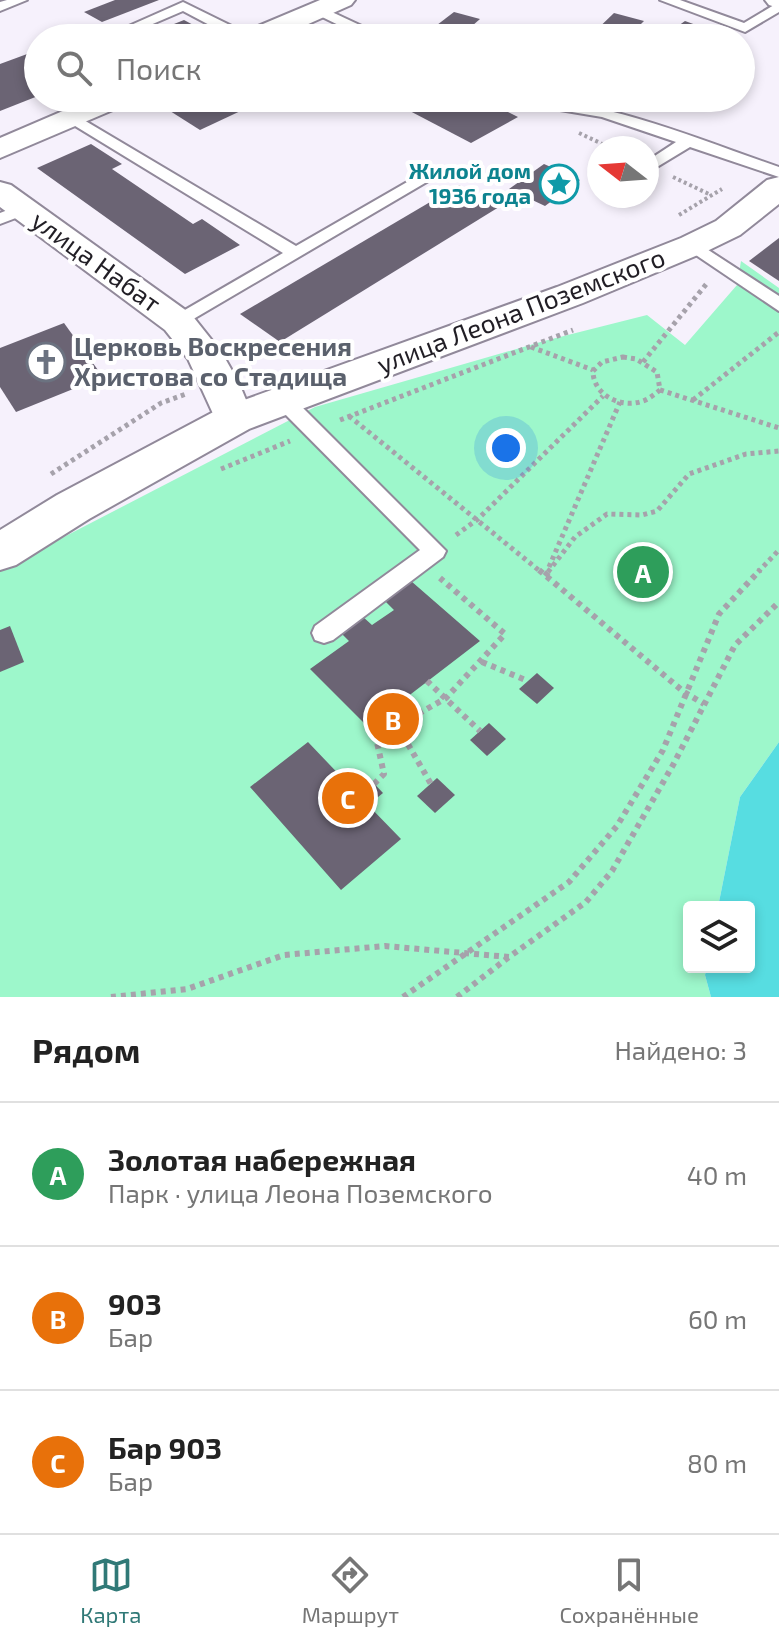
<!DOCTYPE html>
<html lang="ru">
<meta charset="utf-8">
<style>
body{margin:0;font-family:"Exo 2",sans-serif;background:#f6f6f6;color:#222}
.controls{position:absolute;right:24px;bottom:24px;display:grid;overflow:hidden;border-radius:8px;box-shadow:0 4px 12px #0003}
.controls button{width:72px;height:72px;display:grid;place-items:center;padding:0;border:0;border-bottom:2px solid #e0e0e0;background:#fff;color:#222;font:40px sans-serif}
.compass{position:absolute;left:587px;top:136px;width:72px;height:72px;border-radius:50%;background:#fff;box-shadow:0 4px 12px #0003;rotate:287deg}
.you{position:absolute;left:506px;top:448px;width:28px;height:28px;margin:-20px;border:6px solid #fff;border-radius:50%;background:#1a73e8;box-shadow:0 0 0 12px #1a73e833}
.badge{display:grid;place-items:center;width:52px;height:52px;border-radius:50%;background:#307977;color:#fff;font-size:26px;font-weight:700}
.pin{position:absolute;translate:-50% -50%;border:4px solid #fff;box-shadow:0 2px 8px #0006}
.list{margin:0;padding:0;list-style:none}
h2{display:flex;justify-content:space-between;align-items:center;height:104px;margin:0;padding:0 32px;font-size:34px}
h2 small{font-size:26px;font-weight:400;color:#767676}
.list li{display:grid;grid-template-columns:52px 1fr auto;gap:24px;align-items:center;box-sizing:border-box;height:144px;padding:0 32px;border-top:2px solid #e0e0e0}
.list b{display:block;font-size:30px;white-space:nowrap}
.list p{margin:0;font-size:26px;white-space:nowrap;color:#767676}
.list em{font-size:26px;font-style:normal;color:#767676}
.icon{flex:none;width:44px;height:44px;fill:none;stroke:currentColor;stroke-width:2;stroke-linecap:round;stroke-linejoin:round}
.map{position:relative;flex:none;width:779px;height:997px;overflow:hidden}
.search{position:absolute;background:#fff;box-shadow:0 4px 12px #0003;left:24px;right:24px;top:24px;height:88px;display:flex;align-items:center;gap:20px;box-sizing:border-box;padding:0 28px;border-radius:44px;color:#767676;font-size:30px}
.sheet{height:536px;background:#fff}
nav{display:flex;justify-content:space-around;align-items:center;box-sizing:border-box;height:112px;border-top:2px solid #e0e0e0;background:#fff;font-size:22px;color:#767676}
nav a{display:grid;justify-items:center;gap:4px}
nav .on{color:#307977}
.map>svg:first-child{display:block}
.green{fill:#9df7cb}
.water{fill:#57dde1}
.building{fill:#6b6474}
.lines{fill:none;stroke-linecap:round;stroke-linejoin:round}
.lane-casing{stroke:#91899a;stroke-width:4}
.street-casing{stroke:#91899a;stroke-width:4}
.primary-casing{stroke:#91899a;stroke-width:4}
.path-far2{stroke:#a6a2ab;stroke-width:4;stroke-dasharray:3 3;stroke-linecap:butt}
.path-far1{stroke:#a6a2ab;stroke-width:5;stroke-dasharray:4 4;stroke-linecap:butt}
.path{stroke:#a6a2ab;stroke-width:6;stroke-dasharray:5 5;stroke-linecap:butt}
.lane{fill:#fff;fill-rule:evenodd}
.street{fill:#fff;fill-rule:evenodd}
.primary{fill:#fff;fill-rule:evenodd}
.labels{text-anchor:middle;stroke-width:8;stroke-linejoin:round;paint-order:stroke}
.far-culture-label{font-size:22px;font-weight:bold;fill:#0d838f;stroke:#fff;text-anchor:end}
.street-label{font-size:26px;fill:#211e25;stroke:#fff}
.worship-label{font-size:26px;font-weight:bold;fill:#5b616d;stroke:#fff;text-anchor:start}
</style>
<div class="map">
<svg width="779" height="997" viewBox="0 0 779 997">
<rect width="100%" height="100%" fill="#f6f1fc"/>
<!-- green -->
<polygon class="green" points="741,261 779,288 779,742 740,797 718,907 689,907 689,967 707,967 705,975 711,997 0,997 0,570 315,407 544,341 647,315 685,345 737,285"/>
<!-- water -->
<polygon class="water" points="779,742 779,997 711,997 705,975 707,967 749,967 749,907 718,907 740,797"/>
<!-- building -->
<g class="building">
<polygon points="115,0 159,0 102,22 84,12"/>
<polygon points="454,12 480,19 464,33 437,25"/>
<polygon points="614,13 644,21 627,38 588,38"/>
<polygon points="184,20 210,34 200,38 139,38"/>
<polygon points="685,21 732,38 661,38"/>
<polygon points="38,50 38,96 0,111 0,64"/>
<polygon points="199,98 268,98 200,130 170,111"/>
<polygon points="385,98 480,98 518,117 471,143"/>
<polygon points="91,144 122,164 112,169 193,224 202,219 240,245 185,274 37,168"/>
<polygon points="544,164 580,180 545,206 509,189"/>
<polygon points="459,185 499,207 280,342 240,314"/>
<polygon points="779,238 779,281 749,261"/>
<polygon points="64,323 103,377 16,412 0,387 0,348"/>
<polygon points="411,581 480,641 368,727 310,669 349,641 340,632 362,616 372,625 394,610 384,600"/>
<polygon points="10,626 24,662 0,672 0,630"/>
<polygon points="537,673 554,688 537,704 519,689"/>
<polygon points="489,723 506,739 487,756 470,740"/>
<polygon points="308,742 349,785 364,773 383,793 368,805 401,839 341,890 250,787"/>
<polygon points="437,778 455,795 435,813 417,796"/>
</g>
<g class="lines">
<defs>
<g id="lane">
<polygon points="7,0 27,0 0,11 0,2"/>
<polygon points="660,0 680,0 744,23 779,2 779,12 745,32"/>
<polygon points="183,2 250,35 252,38 234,38 183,11 134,32 122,29"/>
<polygon points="319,6 381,35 383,38 365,38 314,13 314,7"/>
<polygon points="97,29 113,38 92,36 90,33"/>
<path d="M510,98c94,0 181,39 269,69v10l-89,-30 -43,26v-12l29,-19 -74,-25 -84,-14z"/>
<polygon points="72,113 296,246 428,170 434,168 442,173 178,328 169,322 171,318 283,253 67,121 64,118"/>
<polygon points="23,204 29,205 32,209 29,213 0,224 0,213"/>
<polygon points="693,240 779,296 779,311 687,249 684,245"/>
<polygon points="282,392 289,394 446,551 443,557 333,640 324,643 315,640 312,633 315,626 420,550 275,404 272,399 275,394"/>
</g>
<g id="street">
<polygon points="320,0 355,0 351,5 277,38 241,38 244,32"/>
<polygon points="765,0 779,0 779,8 769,5"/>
<polygon points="93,98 131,98 127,104 0,158 0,138"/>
<polygon points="0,182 11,185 191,314 222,353 239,383 254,419 248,429 234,433 220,429 188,359 165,330 0,207"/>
</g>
<polygon id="primary" points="779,177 779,204 740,235 705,252 583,303 249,429 89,519 16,565 0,570 0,530 57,495 219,409 557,287 681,238 716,221 767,180"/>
</defs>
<!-- lane casing -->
<use href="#lane" class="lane-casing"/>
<!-- street casing -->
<use href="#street" class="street-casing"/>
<!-- primary casing -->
<use href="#primary" class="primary-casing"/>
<!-- path-far2 -->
<g class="path-far2">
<polyline points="579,133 611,148"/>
<polyline points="673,177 711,195"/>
<polyline points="679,215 722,189"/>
</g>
<!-- path-far1 -->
<g class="path-far1">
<polyline points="531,347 593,370"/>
<path d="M623,357l13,2 21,13 3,18c-5,4 -11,9 -17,11 -22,8 -50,-6 -50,-30l9,-9z"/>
<polyline points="643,362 708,282"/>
<polyline points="660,390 779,428"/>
<polyline points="693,400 779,332"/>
<polyline points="349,416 541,572"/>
<polyline points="340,420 573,330"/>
<polyline points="221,469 290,441"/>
<polyline points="51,474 161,403 186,394"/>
<polyline points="456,535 478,519 603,396"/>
<polyline points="549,567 620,402"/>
<polyline points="548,572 575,537 607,514 642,515 657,511 689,474 746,454 779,451"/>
<polyline points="758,572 779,550"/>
</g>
<!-- path -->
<g class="path">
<polyline points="539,570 684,692 704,704"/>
<polyline points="545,576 550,570"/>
<polyline points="482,662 528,681"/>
<polyline points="427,681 480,731"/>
<polyline points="398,727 431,784"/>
<polyline points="374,784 384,774 376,738 446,698 505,634 440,578"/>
<polyline points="111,997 187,989 284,955 385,946 509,957 586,902 612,871 673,765 735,645 779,602"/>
<polyline points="403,997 569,882 617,826 663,750 719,614 760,570"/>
<polyline points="457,997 509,957"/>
</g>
<!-- lane -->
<use href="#lane" class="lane"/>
<!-- street -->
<use href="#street" class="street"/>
<!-- primary -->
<use href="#primary" class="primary"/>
</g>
<!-- icons -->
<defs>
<symbol id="sight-ring" viewBox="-11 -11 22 22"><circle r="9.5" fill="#fff" stroke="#0f9aa8" stroke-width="1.5"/><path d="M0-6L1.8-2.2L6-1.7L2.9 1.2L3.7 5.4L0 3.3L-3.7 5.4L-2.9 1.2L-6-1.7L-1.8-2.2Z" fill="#0f9aa8"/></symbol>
<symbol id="church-ring" viewBox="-11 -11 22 22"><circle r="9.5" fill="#fff" stroke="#6b7280" stroke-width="1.5"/><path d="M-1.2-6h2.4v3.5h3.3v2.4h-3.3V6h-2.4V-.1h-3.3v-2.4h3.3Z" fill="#6b7280"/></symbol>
</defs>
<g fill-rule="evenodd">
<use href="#sight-ring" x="537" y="162" width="44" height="44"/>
<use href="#church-ring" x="24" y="340" width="44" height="44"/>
</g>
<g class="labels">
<!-- far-culture labels -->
<g class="far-culture-label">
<text x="531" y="179">Жилой дом<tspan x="531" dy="25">1936 года</tspan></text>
</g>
<!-- street labels -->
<g class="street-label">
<text transform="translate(96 262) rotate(36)" y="9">улица Набат</text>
<text transform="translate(521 311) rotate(-21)" y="9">улица Леона Поземского</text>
</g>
<!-- worship labels -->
<g class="worship-label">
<text x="74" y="356">Церковь Воскресения<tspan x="74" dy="30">Христова со Стадища</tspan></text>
</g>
</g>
</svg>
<div class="controls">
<button><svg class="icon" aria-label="layers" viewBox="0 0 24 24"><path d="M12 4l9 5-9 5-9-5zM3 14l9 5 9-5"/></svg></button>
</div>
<svg class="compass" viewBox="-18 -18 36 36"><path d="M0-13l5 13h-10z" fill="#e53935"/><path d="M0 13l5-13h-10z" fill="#767676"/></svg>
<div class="you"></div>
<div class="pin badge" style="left:643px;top:572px;background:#2e9e5b">A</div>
<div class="pin badge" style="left:393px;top:719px;background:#e8710a">B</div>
<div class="pin badge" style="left:348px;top:798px;background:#e8710a">C</div>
<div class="search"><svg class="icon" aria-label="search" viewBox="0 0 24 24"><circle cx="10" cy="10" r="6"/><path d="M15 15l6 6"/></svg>Поиск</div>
</div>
<section class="sheet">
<h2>Рядом<small>Найдено: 3</small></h2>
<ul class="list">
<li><span class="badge" style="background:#2e9e5b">A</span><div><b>Золотая набережная</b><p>Парк · улица Леона Поземского</p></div><em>40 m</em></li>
<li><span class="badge" style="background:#e8710a">B</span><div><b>903</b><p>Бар</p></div><em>60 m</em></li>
<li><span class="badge" style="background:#e8710a">C</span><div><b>Бар 903</b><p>Бар</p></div><em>80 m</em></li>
</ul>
</section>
<nav>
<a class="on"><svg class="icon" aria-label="map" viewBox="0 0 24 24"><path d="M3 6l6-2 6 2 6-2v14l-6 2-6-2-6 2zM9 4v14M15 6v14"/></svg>Карта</a>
<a><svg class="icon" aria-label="directions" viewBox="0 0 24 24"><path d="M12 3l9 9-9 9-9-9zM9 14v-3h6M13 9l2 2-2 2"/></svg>Маршрут</a>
<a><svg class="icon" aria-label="saved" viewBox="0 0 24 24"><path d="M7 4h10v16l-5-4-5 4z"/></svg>Сохранённые</a>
</nav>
